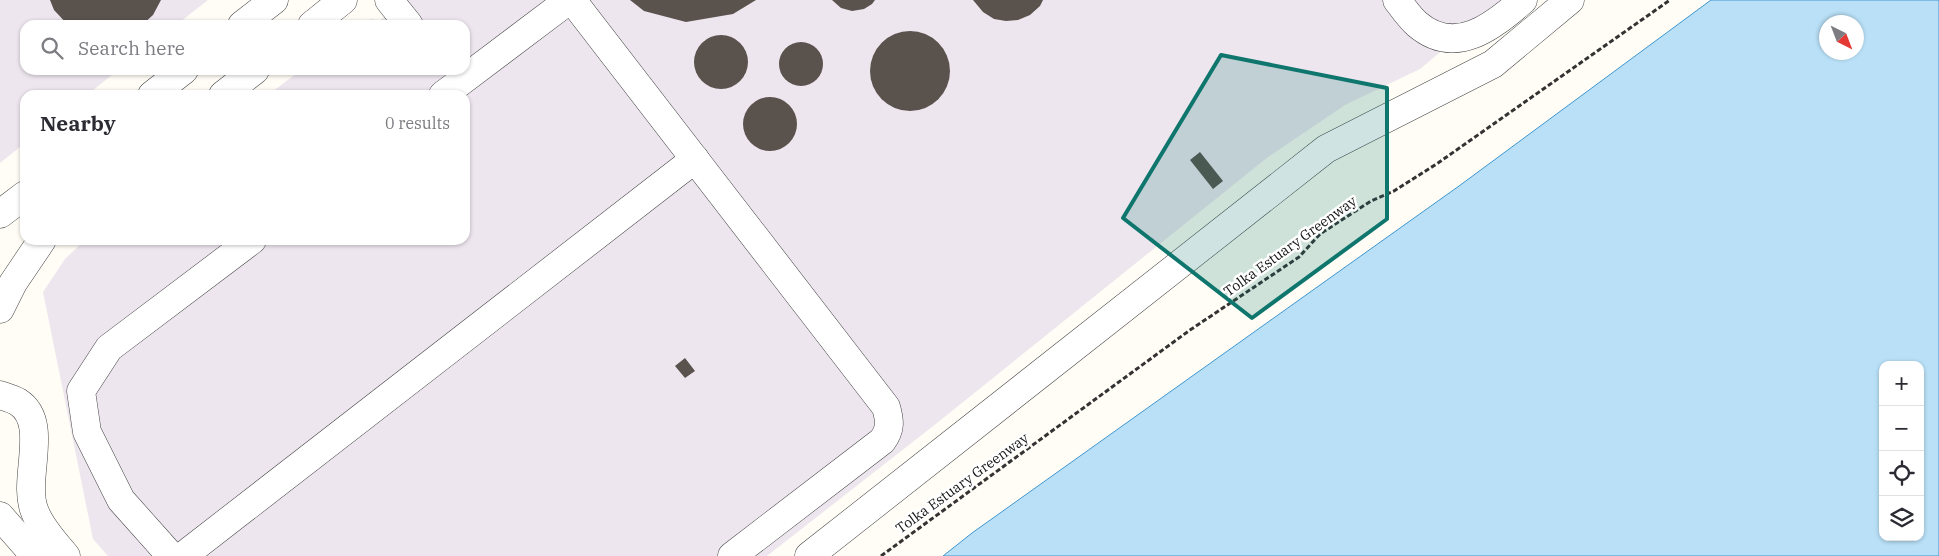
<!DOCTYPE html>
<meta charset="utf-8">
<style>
body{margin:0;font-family:"IBM Plex Serif",serif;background:#f2f2f3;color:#2b2b33}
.controls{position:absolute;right:15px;bottom:15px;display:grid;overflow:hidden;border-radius:10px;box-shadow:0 1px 4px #0004}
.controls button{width:45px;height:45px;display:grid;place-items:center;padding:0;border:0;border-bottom:1px solid #e1e1e2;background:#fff;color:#2b2b33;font:25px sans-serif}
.compass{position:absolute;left:1819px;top:15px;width:45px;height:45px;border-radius:50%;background:#fff;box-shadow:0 1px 4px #0004;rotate:138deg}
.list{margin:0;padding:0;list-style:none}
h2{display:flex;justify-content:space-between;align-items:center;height:65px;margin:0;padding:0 20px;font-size:21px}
h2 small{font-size:16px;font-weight:400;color:#7c7c81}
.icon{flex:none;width:28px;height:28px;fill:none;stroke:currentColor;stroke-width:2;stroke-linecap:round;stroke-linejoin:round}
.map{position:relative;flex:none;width:1939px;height:556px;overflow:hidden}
.search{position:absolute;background:#fff;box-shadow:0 1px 4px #0004;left:20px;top:20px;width:450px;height:55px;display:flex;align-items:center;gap:12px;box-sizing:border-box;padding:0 18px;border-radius:15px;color:#7c7c81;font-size:19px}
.panel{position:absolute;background:#fff;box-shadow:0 1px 4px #0004;left:20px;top:90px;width:450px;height:155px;border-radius:15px}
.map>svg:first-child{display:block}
.industrial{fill:#eee6ef}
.water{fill:#b9e0f7;stroke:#3f96cf;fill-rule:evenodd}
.building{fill:#5a524d}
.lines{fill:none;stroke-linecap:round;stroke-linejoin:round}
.minor-casing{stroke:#444;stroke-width:29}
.path{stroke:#333;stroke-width:3;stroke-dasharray:5 2.5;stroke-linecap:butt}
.minor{stroke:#fff;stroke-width:28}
.marked{fill:#0f766e;fill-opacity:0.2;stroke:#0f766e;stroke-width:4;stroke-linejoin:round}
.labels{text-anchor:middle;stroke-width:5;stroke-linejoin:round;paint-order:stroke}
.street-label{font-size:14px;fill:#111;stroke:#fff}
</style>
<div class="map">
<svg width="1939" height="556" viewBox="0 0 1939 556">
<rect width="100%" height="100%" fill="#fffdf5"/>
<!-- industrial -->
<g class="industrial">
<polygon points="0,0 208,0 176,25 25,25 25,70 118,70 87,95 25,95 25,143 0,163"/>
<polygon points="407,0 1503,0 1420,69 1345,105 1268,157 937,423 767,556 108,556 93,539 43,292 65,259 85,240 465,240 465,95 268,95 301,70 465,70 465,25 360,25 371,19 379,21"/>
</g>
<!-- water -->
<path class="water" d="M1711,0h228v556h-996l29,-23 487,-347zM1826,22h30v30h-30zM1883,365h37v172h-37z"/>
<!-- building -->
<g class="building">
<polygon points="50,0 161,0 153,15 142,25 68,25 54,10"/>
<polygon points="630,0 756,0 733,14 686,22 644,11"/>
<polygon points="832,0 875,0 872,4 864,9 852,11 841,8"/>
<polygon points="973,0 1043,0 1040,6 1030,15 1018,20 1006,21 994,19 983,12"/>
<circle cx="910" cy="71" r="40"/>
<circle cx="721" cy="62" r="27"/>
<circle cx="801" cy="64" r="22"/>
<circle cx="770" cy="124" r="27"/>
<polygon points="1200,152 1223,181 1213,189 1190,160"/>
<polygon points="685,358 695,371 685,378 675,366"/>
</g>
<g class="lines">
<defs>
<g id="minor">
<polyline points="389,0 409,25"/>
<path d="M572,0l314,407c4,14 5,22 -4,34l-150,115"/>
<path d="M1397,0c6,8 12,17 20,24 38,33 77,2 106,-24"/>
<polyline points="242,25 274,0"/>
<polyline points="312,25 343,0"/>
<polyline points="152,95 184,70"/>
<polyline points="223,95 255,70"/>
<polyline points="443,95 569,0"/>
<polyline points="0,214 25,195"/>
<polyline points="0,309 13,283 42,240"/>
<path d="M0,395c6,2 13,4 18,7 33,21 3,78 17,110 6,16 20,31 31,44"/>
<polyline points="0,516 35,556"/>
<polyline points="171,556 121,500 87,432 81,391 109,348 252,240"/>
<polyline points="183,556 695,159"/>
<polyline points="809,556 1326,149 1493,64 1570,0"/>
</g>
</defs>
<!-- minor casing -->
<use href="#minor" class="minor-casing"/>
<!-- path -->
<polyline class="path" points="881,556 1190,330 1299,257 1320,234 1371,201 1394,191 1438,163 1670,0"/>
<!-- minor -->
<use href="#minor" class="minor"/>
</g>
<!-- marked area -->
<path class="marked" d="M1221,55l166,33v131l-135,99 -129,-100z"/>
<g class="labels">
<!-- street labels -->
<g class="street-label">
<text transform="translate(1290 246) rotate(-36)" y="5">Tolka Estuary Greenway</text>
<text transform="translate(962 483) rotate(-36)" y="5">Tolka Estuary Greenway</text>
</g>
</g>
</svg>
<div class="controls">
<button>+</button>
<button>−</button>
<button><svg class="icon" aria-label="locate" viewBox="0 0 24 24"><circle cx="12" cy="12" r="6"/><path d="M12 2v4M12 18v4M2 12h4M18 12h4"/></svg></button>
<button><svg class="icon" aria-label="layers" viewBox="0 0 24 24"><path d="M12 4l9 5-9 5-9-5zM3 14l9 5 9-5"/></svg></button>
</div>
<svg class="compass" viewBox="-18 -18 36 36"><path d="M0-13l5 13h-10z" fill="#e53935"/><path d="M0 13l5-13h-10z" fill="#7c7c81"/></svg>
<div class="search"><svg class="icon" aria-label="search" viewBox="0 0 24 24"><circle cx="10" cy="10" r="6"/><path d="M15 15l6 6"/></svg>Search here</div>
<section class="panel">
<h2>Nearby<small>0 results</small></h2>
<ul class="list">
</ul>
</section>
</div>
